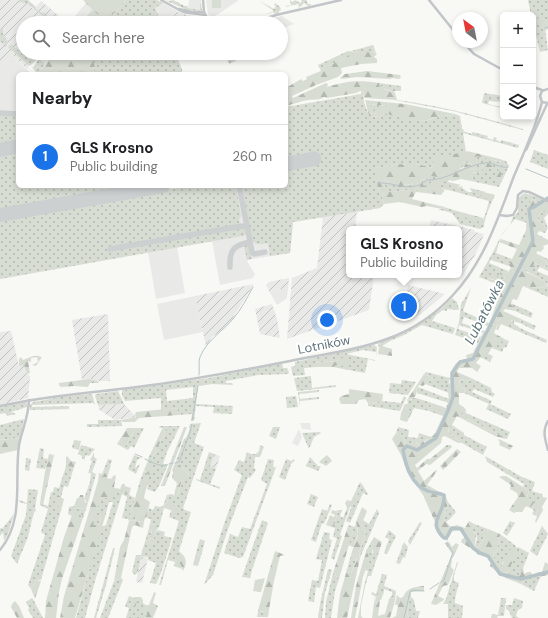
<!DOCTYPE html>
<meta charset="utf-8">
<style>
body{margin:0;font-family:"DM Sans",sans-serif;background:#f6f6f6;color:#202124}
.controls{position:absolute;right:12px;top:12px;display:grid;overflow:hidden;border-radius:6px;box-shadow:0 2px 6px #0003}
.controls button{width:36px;height:36px;display:grid;place-items:center;padding:0;border:0;border-bottom:1px solid #e0e0e0;background:#fff;color:#202124;font:20px sans-serif}
.compass{position:absolute;left:452px;top:12px;width:36px;height:36px;border-radius:50%;background:#fff;box-shadow:0 2px 6px #0003;rotate:328deg}
.you{position:absolute;left:327px;top:320px;width:14px;height:14px;margin:-10px;border:3px solid #fff;border-radius:50%;background:#1a73e8;box-shadow:0 0 0 6px #1a73e833}
.badge{display:grid;place-items:center;width:26px;height:26px;border-radius:50%;background:#1a73e8;color:#fff;font-size:13px;font-weight:700}
.pin{position:absolute;translate:-50% -50%;border:2px solid #fff;box-shadow:0 1px 4px #0006}
.popup{position:absolute;left:346px;top:226px;width:116px;height:52px;box-sizing:border-box;display:grid;place-content:center;border-radius:6px;background:#fff;filter:drop-shadow(0 1px 3px #0005);font-size:13px;white-space:nowrap;color:#757577}
.popup b{font-size:15px;color:#202124}
.popup::after{content:'';position:absolute;left:50%;top:100%;margin-left:-8px;border:8px solid transparent;border-top-color:#fff}
.list{margin:0;padding:0;list-style:none}
h2{display:flex;justify-content:space-between;align-items:center;height:52px;margin:0;padding:0 16px;font-size:17px}
h2 small{font-size:13px;font-weight:400;color:#757577}
.list li{display:grid;grid-template-columns:26px 1fr auto;gap:12px;align-items:center;box-sizing:border-box;height:64px;padding:0 16px;border-top:1px solid #e0e0e0}
.list b{display:block;font-size:15px;white-space:nowrap}
.list p{margin:0;font-size:13px;white-space:nowrap;color:#757577}
.list em{font-size:13px;font-style:normal;color:#757577}
.icon{flex:none;width:22px;height:22px;fill:none;stroke:currentColor;stroke-width:2;stroke-linecap:round;stroke-linejoin:round}
.map{position:relative;flex:none;width:548px;height:618px;overflow:hidden}
.search{position:absolute;background:#fff;box-shadow:0 2px 6px #0003;left:16px;top:16px;width:272px;height:44px;display:flex;align-items:center;gap:10px;box-sizing:border-box;padding:0 14px;border-radius:22px;color:#757577;font-size:15px}
.panel{position:absolute;background:#fff;box-shadow:0 2px 6px #0003;left:16px;top:72px;width:272px;height:116px;border-radius:6px}
.map>svg:first-child{display:block}
.built{fill:#e9e9e8}
.industrial{fill:url(#industrial-furrows)}
.grass{fill:url(#grass-dots);fill-rule:evenodd}
.forest{fill:url(#forest-firs);fill-rule:evenodd}
.park{fill:url(#park-crowns)}
.pitch{fill:#d8ddd4}
.lines{fill:none;stroke-linecap:round;stroke-linejoin:round}
.stream{stroke:#b7c5c8;stroke-width:1}
.river{stroke:#b7c5c8;stroke-width:3.5}
.taxiway{stroke:#ccd0d1;stroke-width:5.5}
.runway{stroke:#ccd0d1;stroke-width:14}
.minor{stroke:#c2c6c9;stroke-width:2.5}
.labels{text-anchor:middle;stroke-width:4;stroke-linejoin:round;paint-order:stroke}
.street-label{font-size:13px;fill:#64767f;stroke:#fff}
.water-label{font-size:14px;font-style:italic;fill:#5e767a;stroke:#fff}
</style>
<div class="map">
<svg width="548" height="618" viewBox="0 0 548 618">
<defs>
<pattern id="industrial-furrows" width="10" height="10" patternUnits="userSpaceOnUse"><rect width="10" height="10" fill="#e9e9e8"/><path d="M-1 1l2-2M0 10L10 0M9 11l2-2" fill="none" stroke="#c0c1c1"/></pattern>
<pattern id="grass-dots" width="8" height="8" patternUnits="userSpaceOnUse"><rect width="8" height="8" fill="#d8ddd4"/><path d="M2 2h.1M6 6h.1" fill="none" stroke="#b3b8b1" stroke-width="1.8" stroke-linecap="round"/></pattern>
<pattern id="forest-firs" width="22" height="20" patternUnits="userSpaceOnUse"><rect width="22" height="20" fill="#d8ddd4"/><path d="M5 1l3.5 6h-7zM16 11l3.5 6h-7z" fill="#b3b8b1"/></pattern>
<pattern id="park-crowns" width="20" height="18" patternUnits="userSpaceOnUse"><rect width="20" height="18" fill="#d8ddd4"/><path d="M2 6a3 3 0 1 1 6 0M12 15a3 3 0 1 1 6 0" fill="none" stroke="#b3b8b1"/></pattern>
</defs>
<rect width="100%" height="100%" fill="#f8f8f5"/>
<!-- built -->
<g class="built">
<polygon points="189,0 201,0 200,10 188,8"/>
<polygon points="206,0 239,0 211,19 208,14"/>
<polygon points="86,3 93,9 81,23 69,23"/>
<polygon points="163,3 177,11 171,22 162,23 155,8"/>
<polygon points="282,16 294,24 284,28 281,25 281,23 278,23 272,19"/>
<polygon points="41,53 55,53 45,64 38,57"/>
<polygon points="12,55 31,74 18,74 18,186 286,186 286,107 368,130 465,152 375,168 380,208 293,222 290,253 247,260 248,263 255,274 253,278 220,285 212,241 177,247 185,293 156,299 148,252 0,279 0,68"/>
<polygon points="288,288 287,298 277,305 269,291"/>
<polygon points="195,296 203,332 164,340 157,304"/>
<polygon points="300,423 310,423 311,430 302,429"/>
<polygon points="299,429 302,437 298,446 292,443"/>
</g>
<!-- industrial -->
<g class="industrial">
<polygon points="0,0 24,0 34,9 41,1 68,23 23,23 23,53 41,53 27,69 12,55 0,68"/>
<polygon points="177,11 183,14 202,17 205,23 170,23"/>
<polygon points="357,211 355,229 349,229 349,275 374,275 369,310 287,339 292,278 317,268 323,217"/>
<polygon points="431,220 475,230 474,232 484,234 481,242 475,255 462,276 458,275 459,275 459,229 429,229"/>
<polygon points="289,278 288,288 269,291 266,285 269,282"/>
<polygon points="254,284 231,321 225,328 212,337 206,346 195,296"/>
<polygon points="408,285 445,294 421,314 406,320 398,319 399,311 392,306 393,298 405,301"/>
<polygon points="272,304 277,319 280,338 260,334 255,309"/>
<polygon points="108,314 110,381 98,381 89,379 82,380 72,320"/>
<polygon points="11,331 19,366 24,364 27,374 30,376 28,398 0,405 0,332"/>
<polygon points="124,404 136,417 115,420 98,409 99,408 98,405"/>
<polygon points="214,454 220,456 216,469 210,467"/>
<polygon points="141,556 148,558 142,583 136,582"/>
</g>
<!-- grass -->
<g class="grass">
<polygon points="19,0 28,0 36,7 35,8 42,13 43,12 51,19 53,16 50,20 53,23 51,23 27,3 18,2"/>
<polygon points="126,0 157,0 163,3 155,8 162,23 107,23"/>
<polygon points="165,0 169,1 173,0 185,6 187,6 188,8 200,10 200,3 201,3 202,10 200,11 187,10"/>
<polygon points="258,0 274,9 276,6 274,5 275,3 280,7 281,10 279,11 279,13 274,14 274,12 264,15 274,11"/>
<polygon points="290,0 292,2 296,0 297,2 298,1 299,3 302,2 301,0 306,0 308,4 311,4 311,5 308,6 304,3 299,8 298,3 296,5 292,5 287,7 286,4 287,6 291,5"/>
<polygon points="528,0 548,0 548,25 545,26 545,29 548,50 540,52 533,23 533,15 531,15"/>
<polygon points="3,28 3,34 8,42 6,46 0,41 0,29"/>
<polygon points="11,44 29,60 35,59 36,57 37,59 31,65 28,65 8,47"/>
<polygon points="373,45 376,53 373,51 370,53 358,53 356,52 351,51"/>
<polygon points="348,51 348,56 339,62 339,59 341,57 337,62 320,69 318,65"/>
<polygon points="86,53 175,53 182,69 182,74 93,74 95,67 84,54"/>
<polygon points="224,53 233,53 236,61 229,64"/>
<polygon points="39,58 45,64 37,74 32,67 34,67"/>
<polygon points="379,83 401,86 401,91 394,91 395,93 383,88 384,86 380,87"/>
<path d="M361,92h2l1,10 5,14 11,1 4,-3h4l31,7 9,-1 16,-5 5,1 6,-2 5,2 2,13h2l-1,2 9,3v-2l16,4 -1,2 6,2 1,-3 3,1 -1,2 5,2v-2l18,5 -1,3 -55,-15 3,19 -32,10 -1,6 -17,-4 -1,2 -15,-2 -24,4 3,25 5,-9v-5l9,6 11,1 1,-2 2,1 5,-1 1,-2h4l1,2 -9,4 -1,2 -24,3 -2,3 2,8 -4,4 -87,14 -3,31 -20,3 -2,-13c-7,1 -13,3 -17,-4l-9,-53h44v-17l34,-6 -2,-11c-11,2 -21,6 -32,8v-53l75,-13z"/>
<polygon points="484,93 503,96 503,102 489,101 488,104 501,107 501,108 482,103"/>
<path d="M389,99c45,5 90,17 134,30v1l-70,-19z"/>
<polygon points="370,104 387,106 378,113 372,114 370,112 369,105"/>
<polygon points="0,115 18,116 18,186 123,186 117,190 0,210"/>
<polygon points="534,150 548,155 548,169 530,162"/>
<path d="M476,155l24,7 2,-2 4,1 3,5 -10,21 -28,-6 2,-3 -3,-5 11,-1 2,-4 9,-3c-9,-2 -19,10 -28,2l-5,2 4,-4v-3l6,1 3,2 7,-2 -3,-2z"/>
<polygon points="431,176 437,177 440,179 438,181 435,180 429,189 424,186 421,180 427,178 429,181"/>
<path d="M446,183l13,4 4,-1 -1,2 6,4h4l-2,-4 16,4 -2,1v3l8,-2 3,1c-4,9 -11,23 -11,32l-4,2 -20,-5 -8,-11 -15,-4h6l1,-2 13,4 -1,1 27,8 3,-8 3,-11 -48,-13 -1,-4z"/>
<polygon points="190,186 236,186 241,216 239,220 240,224 109,248 110,251 242,227 246,231 246,233 243,237 242,236 0,279 0,221 2,220"/>
<polygon points="525,193 544,200 538,203 533,199 527,206 527,223 515,219 501,236 496,253 512,259 509,266 491,260 489,263 508,271 507,273 501,272 505,278 505,280 487,278 503,283 502,286 479,277 493,252 502,234 510,225 513,217 518,212 519,197"/>
<polygon points="543,212 548,214 544,218 548,228 537,220 540,214"/>
<polygon points="249,244 252,259 247,260 244,246"/>
<polygon points="535,253 548,259 548,271 540,267 537,271 548,276 548,285 544,281 526,271 526,270 535,263 545,268 547,263"/>
<polygon points="523,286 540,288 548,286 548,297"/>
<polygon points="471,288 463,311 489,323 488,326 464,317 462,323 484,331 483,333 459,325 458,329 481,337 478,343 455,335 459,322 461,304"/>
<polygon points="452,298 457,302 459,310 447,309 447,311 443,310 436,315 432,321 455,328 453,334 422,325 404,335 390,341 379,348 378,344 413,328 441,309"/>
<polygon points="511,303 533,313 531,318 515,311 516,309 510,305"/>
<polygon points="500,318 514,321 514,324 520,328 547,340 546,343 501,324 498,330 496,329"/>
<polygon points="521,319 536,326 534,330 520,323"/>
<polygon points="496,338 504,342 506,340 509,341 506,348 504,347 502,352 492,348"/>
<polygon points="374,345 377,347 376,357 376,352 363,350 346,354 375,360 375,361 368,359 365,373 333,367 337,365 340,358 335,362 328,361 316,363 316,367 304,368 305,375 293,376 291,367 295,366 295,362"/>
<polygon points="483,354 488,354 493,356 490,362 480,357"/>
<path d="M282,363l1,5h4l2,4 -1,2 -30,1 -32,6v2h6l1,2 -20,-1 -15,2 -2,18 37,2 -1,8 -19,-1 1,-6 -18,-1 -2,15h-3l1,-7 -14,1v-6l-1,-1 -16,2v-12l-36,3 -3,-6v-4l1,-1 86,-12zM193,387v11l-26,3 -1,-11z"/>
<polygon points="426,372 450,378 447,389 449,393 425,384 429,380 435,379 424,374"/>
<polygon points="311,376 312,388 336,385 336,387 297,391 294,378"/>
<polygon points="471,378 491,388 492,392 495,394 493,397 474,389 472,392 492,401 490,404 511,414 508,419 486,409 489,404 464,393 465,389 460,387 459,379 470,381"/>
<polygon points="402,380 416,382 408,395 389,393 390,383 401,384"/>
<polygon points="418,387 449,399 449,403 417,393 416,390"/>
<polygon points="319,390 319,392 299,394 300,399 319,397 319,399 300,401 300,407 298,392"/>
<polygon points="118,391 124,404 98,405 95,396 96,394"/>
<polygon points="92,394 95,405 93,403 32,405 32,407 69,406 69,409 30,410 30,405 33,402 66,396"/>
<polygon points="296,396 298,407 287,408 286,397"/>
<polygon points="404,396 406,398 400,411 368,406 368,403 382,402 383,401 401,403"/>
<polygon points="412,398 416,398 432,403 429,411 414,408 412,412 406,409 408,402 407,400 411,400"/>
<polygon points="25,402 28,404 27,407 11,412 16,414 7,416 6,413 0,414 0,407"/>
<polygon points="465,408 466,413 510,432 507,439 502,438 502,436 469,420 459,412"/>
<polygon points="24,419 20,438 0,440 0,425"/>
<polygon points="98,420 121,420 122,426 87,427 87,424 98,424"/>
<polygon points="201,423 194,443 204,447 183,508 185,510 191,512 179,551 184,556 176,556 175,560 181,565 182,569 174,566 175,562 168,560 161,585 159,585 179,521 169,517 171,511 181,507 167,501 163,506 164,508 159,527 150,523 151,519 146,518 149,508 153,510 155,506 160,507 163,506 167,495 171,494 176,496 178,494 183,476 189,475 176,461 184,439 186,438 190,429 189,427 190,424"/>
<polygon points="452,425 464,433 464,435 487,447 483,455 462,443 449,433 448,427"/>
<polygon points="160,426 180,426 167,452 163,464 168,464 160,484 155,492 147,489 148,486 142,481 140,481 144,470 145,472 151,468 149,462 147,463 148,459 152,459 167,428 159,428"/>
<polygon points="273,427 280,427 276,439 269,436"/>
<polygon points="398,427 409,430 408,437 418,438 419,433 431,437 423,442 416,441 419,447 404,442 405,436 396,433"/>
<polygon points="136,428 144,428 134,448 131,446 128,450 124,448"/>
<polygon points="320,432 321,433 314,437 309,449 302,433"/>
<polygon points="81,445 95,449 89,456 86,455 84,460 82,458 82,456 78,454"/>
<polygon points="260,445 264,447 260,457 255,457 254,468 256,470 250,478 248,477 228,529 213,575 204,585 225,521 242,475 234,470 239,460 244,462 247,452 251,454 256,454 259,451"/>
<polygon points="40,448 44,449 43,458 48,459 45,469 36,468"/>
<polygon points="209,452 214,454 210,467 216,469 210,484 220,487 220,489 196,480 196,479 200,480"/>
<polygon points="94,453 94,457 97,459 92,472 96,474 88,503 84,499 90,482 91,473 88,473 92,461 90,460"/>
<polygon points="134,455 141,458 137,460 135,468 140,464 136,474 128,469"/>
<polygon points="327,455 332,461 326,466 319,462"/>
<polygon points="485,456 522,477 535,482 532,491 542,494 543,497 537,506 538,510 536,516 532,514 534,510 530,508 534,503 527,497 529,491 523,487 524,484 487,462"/>
<polygon points="310,457 318,466 321,466 318,471 306,466"/>
<polygon points="26,458 31,459 29,471 25,470"/>
<path d="M108,459l4,1c-2,8 -7,16 -14,21l1,-8 3,1z"/>
<polygon points="268,459 274,460 273,467 276,467 243,557 239,558 224,553 230,534 238,537 242,527 250,529 267,484 261,480"/>
<polygon points="286,459 292,461 293,459 295,460 291,464 285,480 279,477"/>
<polygon points="66,466 74,467 68,487 64,486 61,497 57,494 59,506 62,507 41,580 36,580 31,589 28,585 45,535 41,532 48,509 40,505 40,503 48,506 51,492 53,492 54,487 59,488"/>
<polygon points="362,484 368,494 367,495 363,493 350,523 346,521 353,503 356,501 356,497"/>
<path d="M116,488c7,1 12,7 19,10l-5,18 15,2 -1,4 -13,-2 -2,1 -1,-2 -6,-1 5,-21 -5,-3 -27,87 -10,37h-9l25,-91 5,-2 7,-23h-4l-4,15h-4l-3,8h-6l9,-28 9,1 6,-9z"/>
<polygon points="28,489 38,490 35,508 36,511 34,512 28,537 17,564 11,556 26,515 27,504 19,502 19,500 27,503"/>
<polygon points="311,494 318,497 314,507 307,504"/>
<polygon points="448,502 456,512 450,519 446,522 444,520"/>
<polygon points="330,504 332,505 324,524 322,523 316,542 311,540 322,509 327,511"/>
<polygon points="74,506 75,508 86,509 84,515 81,517 73,512 72,516 68,514 69,507"/>
<polygon points="377,509 379,513 360,558 359,553 366,532 361,526 363,520 369,524"/>
<polygon points="338,510 342,510 340,516 343,518 345,513 347,515 340,535 342,536 334,560 331,558 337,538 333,537 335,528 332,527 335,523"/>
<polygon points="14,514 8,534 4,541 3,532 0,536 0,528 2,529"/>
<polygon points="262,520 268,523 252,570 250,578 242,577"/>
<polygon points="510,521 515,523 507,536 503,533"/>
<path d="M356,522c3,10 2,15 -3,25l-5,-2 5,-14 -5,-5v-1l7,2z"/>
<polygon points="420,522 422,523 410,545 408,541"/>
<path d="M434,524h3l3,8 8,1v7c-8,-2 -12,-8 -14,-16z"/>
<polygon points="474,524 488,529 478,548 475,547 477,539 476,533 472,531"/>
<polygon points="542,526 548,534 537,556 530,551"/>
<polygon points="149,528 152,529 149,544 152,546 155,532 158,530 165,532 164,536 172,538 161,573 156,584 150,583 156,563 148,560 148,557 141,556 138,572 135,575 132,572 136,555 141,555"/>
<polygon points="389,530 396,536 387,554 384,553 389,539 385,537"/>
<polygon points="324,532 330,533 329,539 332,540 320,588 316,587 314,602 308,601 312,580 318,581 322,560 316,559"/>
<polygon points="500,534 516,546 516,548 518,547 529,553 520,576 508,577 508,579 499,574 508,572 512,561 503,562 501,569 494,558 493,554 497,552"/>
<polygon points="200,539 205,541 201,556 196,553"/>
<polygon points="404,542 408,547 405,558 403,557 400,564 396,563"/>
<polygon points="370,544 373,548 372,553 379,552 371,576 368,576 365,587 364,586 368,571 365,570 368,554 366,551"/>
<polygon points="113,548 115,548 106,585 96,618 94,618"/>
<polygon points="351,555 357,557 351,574 346,573"/>
<path d="M457,562l1,1 -4,12v6l5,2c-1,4 -5,17 -4,20l8,3 -1,12h-14v-14h-5l3,-5z"/>
<polygon points="328,569 332,570 325,593 322,618 318,618 320,604"/>
<polygon points="333,573 339,579 335,591 331,618 325,618 326,602"/>
<polygon points="537,573 538,577 542,576 540,578 534,591 521,584 532,575"/>
<polygon points="382,574 387,575 384,586 396,591 393,597 392,592 384,589 384,592 379,592 376,605 375,605 376,597 371,594 372,592 376,594"/>
<polygon points="121,578 123,580 108,618 100,618 114,581"/>
<polygon points="129,596 134,598 129,605 130,607 138,600 146,605 142,611 147,614 145,618 126,618 129,608 125,606"/>
<polygon points="410,596 414,600 416,611 420,611 418,618 409,618 407,615"/>
<polygon points="32,598 33,599 43,618 33,618 28,610 29,608 26,602"/>
<polygon points="501,598 506,598 504,616 498,616 497,618 491,618 492,614 498,615"/>
<polygon points="514,598 523,601 522,608 518,610 516,616 519,618 512,618 509,611 506,609 506,605 512,605"/>
<polygon points="259,607 260,612 269,610 268,617 257,617"/>
</g>
<!-- forest -->
<g class="forest">
<polygon points="92,10 107,23 81,23"/>
<polygon points="539,15 545,26 548,25 548,29 545,31 538,19"/>
<path d="M348,51l8,1 2,1 12,-1 3,-1 4,3 -3,3 3,2v4l-16,1 -20,4 1,5 -4,4 -22,8 -24,11 1,2 33,-15 2,1 -1,3c20,-6 31,-7 52,-4l1,4 7,-1 -3,3 11,4 2,7 -33,-2 -1,-6 -3,-1 -4,2 -29,5 -3,-1c-4,4 -10,2 -16,3 -7,1 -14,4 -22,6v-18l15,-9 2,2 4,-2 -1,-2 15,-6 -1,-2 2,-1 15,-6 -1,-5 4,-1 2,1 -3,2v3l9,-6z"/>
<polygon points="55,53 90,54 95,67 93,74 37,74"/>
<polygon points="367,71 400,75 401,77 399,79 392,78 390,79 357,77 342,79 340,78 345,74"/>
<path d="M365,100l40,4 50,10 -6,2 -5,-1v1c-8,0 -15,5 -25,5 -9,0 -22,-4 -31,-7h-4l-4,3 -11,-1zM370,104l17,2 -4,3h-4l-2,2 1,2 -6,1 -2,-2 5,-3 -2,-3 -4,-1z"/>
<path d="M467,151l33,8 2,1v2l-26,-6v4l5,4 -7,2 -5,-3 -6,-1v3l-4,4 5,-1 1,-4 4,1 -3,4 9,1v-3h8l1,-4h5v1l3,1v2h-4l-2,4 -3,-1v-1l-2,3 -11,1 3,5 -2,3 -10,-2 -8,2 -4,-1 -1,2 13,3 -6,3 -9,-5 -5,1v4l4,2 -4,5 -25,-3 -4,7 32,8 -1,2 -17,-3 -4,1 -22,-5 -16,2 -2,-8 3,-5 5,1 18,-2 1,-3 9,-3 -1,-2 -10,3 -2,-1 -2,4 -5,-1 -2,-2h-6v-2l-6,-4v5l2,3 -2,2 -2,-1 1,3 -4,2 -4,-25 25,-4 9,1 2,-2v2l2,1 3,-2 17,4 1,-6 -4,-1 1,-3 35,-6zM431,176l6,1 2,3 -1,1 -3,-2 -5,5 -1,5 -1,-4 -4,1 -3,-6 6,-2 2,4 2,-1z"/>
<polygon points="496,165 506,166 501,174 501,179 499,180 495,177 500,172 495,166"/>
<polygon points="483,192 492,194 492,199 489,200 485,198 484,196 482,198 480,195"/>
<path d="M548,197v17l-5,-2 -3,2 -3,6 11,8 -3,5 -6,-2 -2,3 11,6v4l-5,2 1,2 -3,4 -3,-1 -2,2 11,10 -2,5 -10,-5 -2,2 2,2 -2,2 -4,-1 -3,2v2l18,9 4,5 -8,2 -17,-2 -6,14 -4,-1 -3,5 7,5 -2,2 -10,-2 -2,2 18,8 -1,4 -10,-3 -2,3 -4,1 -4,-6 -6,15 12,7 -2,2 -9,-3v4l-7,11h-5l-7,9 5,3 -4,6 -5,-4h-13l-2,4 14,6 -1,3 -11,-2 1,8 5,2 -1,4h-5v11l6,4 -5,4 9,8 33,16v2l-7,-2 -38,-20 -5,9 -4,3 1,5 13,10h-4l-13,-7 -3,1 -1,6 -26,22 2,3 10,-9h3l17,-14h4l1,2 -22,18 -4,-1 -8,7 6,10 12,-11 1,1 -10,14 18,10 3,7 -4,18 7,7 6,-2 8,3 4,-7 5,3 -1,7 1,2h2l-1,14 3,1 10,-19 12,5 -3,18 -4,2 1,4 7,10 8,-18 7,-2v6l-8,18 -9,2 -9,-8 1,-4 -3,-5 -11,-3 -3,-6h-4l-9,-6 1,-3 2,-1v-3l-5,-5 -8,2 -3,6v-5l-3,4 -5,-5 -3,-10h-2l-12,-27 -16,-23 -6,-17 -9,-16 4,-6 9,3 -1,6 15,4 -3,-5 3,-2 5,3 10,-7 9,-19 -14,-5 3,-8 14,5c4,-9 3,-14 0,-23l4,-2c1,-12 3,-23 17,-24l-1,-4 7,-2 11,-22h2c7,-14 10,-30 17,-44l-1,-1 1,-3 -17,-6 2,-2 9,1 7,4 1,-3 -5,-3 1,-3 6,2 4,-5 -2,-3 8,-16 -18,-7 2,-3 18,6 7,-15 1,-25 6,-6 5,4z"/>
<polygon points="457,211 483,218 483,220 480,222 460,216 456,212"/>
<polygon points="382,346 392,349 392,356 378,354 379,348"/>
<polygon points="33,356 42,357 36,366 32,365 38,362 37,357 31,358 31,362 28,361 30,373 27,374 24,365 19,366 19,359 21,357 23,360"/>
<polygon points="340,358 350,359 349,367 337,365 333,367 316,367 316,363 328,361 335,362"/>
<path d="M424,374l11,5 -6,1 -6,6 -4,-1 -3,5c2,6 -3,10 -9,10z"/>
<polygon points="89,379 98,381 99,383 90,383 88,387 74,386 61,387 59,385 59,383"/>
<polygon points="349,389 383,394 382,402 368,403 365,399 359,400 356,404 341,404 339,399 341,396 349,394"/>
<polygon points="405,404 408,404 406,409 412,412 407,422 400,420 401,413"/>
<polygon points="177,408 178,409 178,415 139,418 135,422 122,422 121,420 136,417 135,414 136,412"/>
<polygon points="163,427 167,428 152,459 148,459"/>
<polygon points="184,427 187,427 165,486 161,486"/>
<polygon points="127,428 136,428 124,448 117,444"/>
<polygon points="20,438 18,450 0,454 0,440"/>
<polygon points="499,439 513,446 510,450 499,445 500,442 498,440"/>
<polygon points="74,440 81,441 79,450 72,448"/>
<polygon points="457,449 461,452 443,470 440,466"/>
<polygon points="49,454 54,455 43,505 40,503 45,472"/>
<polygon points="67,456 71,461 76,462 74,467 66,466 66,457"/>
<polygon points="176,461 189,475 188,476 183,476 178,493 176,497 174,495 177,483 172,478 173,472 172,470"/>
<polygon points="149,462 151,464 151,468 154,471 152,474 149,475 144,470 147,463"/>
<path d="M111,465l-4,13 4,1 3,-4 2,1 -2,11 2,2v5l-6,5 -9,-2 -8,28h5l3,-8h4l-30,101h-15l4,-22 34,-115c7,-5 7,-11 13,-16z"/>
<polygon points="506,476 529,491 527,497 533,500 534,503 530,508 526,506 522,512 516,512 514,513 509,510 518,497 517,493 510,489 511,485 499,477"/>
<path d="M146,477l2,1c0,8 -3,13 -4,20l6,4 -4,16 -2,1 -14,-3 10,-35h2z"/>
<polygon points="360,482 362,484 356,497 358,500 351,507 350,507 347,515 345,514 347,508 345,503 347,500 351,501"/>
<polygon points="122,484 125,484 125,486 131,488 129,495 120,489"/>
<polygon points="57,494 62,498 64,499 62,507 55,506"/>
<polygon points="80,495 83,495 85,502 88,503 86,509 75,508 74,506 77,498 79,498"/>
<polygon points="543,497 547,498 542,507 543,510 536,523 535,521 537,517 536,516 538,510 536,506"/>
<polygon points="168,501 181,507 179,511 173,511 164,508 163,506"/>
<path d="M362,507l5,4 -6,15 5,6 -7,21 1,5 -13,60h-10l3,-24 6,-21 5,1 6,-16 -6,-3c4,-16 10,-16 5,-33z"/>
<polygon points="332,510 336,511 338,510 335,523 332,527 326,525 330,515 334,517 335,515 331,513"/>
<polygon points="77,511 79,512 81,517 84,515 62,579 59,592 56,618 45,618 46,601 64,537 73,512"/>
<polygon points="131,520 144,522 143,528 135,525 132,527 121,578 114,581 120,547 124,540 129,521"/>
<polygon points="150,523 159,527 155,532 152,547 149,544 152,530 149,528"/>
<polygon points="348,526 353,531 339,579 333,573"/>
<polygon points="374,537 382,542 379,552 373,555 373,548 370,544"/>
<polygon points="449,542 452,547 456,543 459,545 452,559 451,567 454,570 448,585 443,586 438,596 444,599 444,600 436,605 431,604 452,554 445,543"/>
<polygon points="275,551 285,555 280,556 274,581 269,610 259,612 259,607"/>
<polygon points="366,551 368,554 369,560 363,577 355,618 351,618 356,586"/>
<polygon points="196,553 201,556 198,566 193,565"/>
<path d="M176,556h8c3,5 2,10 -1,15l-2,-6 -6,-5z"/>
<polygon points="545,562 548,564 548,575 538,577 537,573 538,572 542,572"/>
<polygon points="523,567 524,574 528,572 531,572 532,575 521,584 508,579 508,578 506,577 507,574 514,573 520,576"/>
<polygon points="265,578 261,592 253,591 255,580"/>
<polygon points="36,580 41,581 35,599 31,589"/>
<polygon points="364,586 365,587 361,606 361,616 363,618 358,618"/>
<path d="M424,586v5l-13,1 -4,23 2,3h-17l4,-2 2,-11h-3l2,-10 3,3 3,-1c4,-10 12,-10 21,-11z"/>
<polygon points="379,591 384,592 381,600 380,600 378,616 385,614 389,599 396,591 395,601 390,618 372,618 375,596 376,605 378,593"/>
<polygon points="154,592 156,593 153,603 158,606 153,618 145,618 147,614 141,611 146,605 149,605"/>
<polygon points="134,597 141,597 143,600 143,603 137,601 135,607 130,607 129,606"/>
<polygon points="15,601 19,606 24,618 17,618 11,607 12,604"/>
</g>
<!-- park -->
<polygon class="park" points="83,0 126,0 107,23 92,10 92,9"/>
<!-- pitch -->
<g class="pitch">
<polygon points="86,0 114,0 101,14"/>
<rect x="212" y="0" width="9" height="8"/>
</g>
<g class="lines">
<!-- stream -->
<g class="stream">
<polyline points="545,28 548,27"/>
<polyline points="526,169 548,178"/>
<path d="M378,183c19,-1 32,11 49,-3 19,1 37,-14 57,-17 8,-2 16,6 24,4"/>
<path d="M199,375c1,-6 -1,-13 1,-18 7,-17 22,-25 33,-38 8,-9 14,-21 20,-32"/>
<polyline points="192,420 198,386"/>
<polyline points="135,454 142,457"/>
<path d="M145,459c7,3 14,8 22,6"/>
<polyline points="175,463 179,462 190,432 192,424"/>
<polyline points="169,464 173,463"/>
<polyline points="446,538 447,540"/>
<polyline points="447,542 451,550"/>
<polyline points="441,582 444,580 453,552 452,551"/>
<polyline points="430,589 439,583"/>
<polyline points="404,618 410,592 412,590 424,591"/>
</g>
<!-- river -->
<path class="river" d="M548,198l-14,9 -5,2 4,32 -60,118 -13,3 -8,11 1,24 -4,11 -13,30 -19,12 -10,-4 -4,4c3,16 8,35 25,41 5,2 11,2 16,4 2,18 -18,26 0,43h2c3,-3 3,-6 6,-10l9,1 12,19 7,5 8,3 12,18 21,5 27,-7"/>
<!-- taxiway -->
<g class="taxiway">
<polyline points="0,113 18,114"/>
<polyline points="294,163 312,154 315,154 318,156 318,161 316,163 304,161"/>
<polyline points="145,186 152,188"/>
<polyline points="239,186 252,252 254,254 265,252"/>
<polyline points="122,193 127,191 131,186"/>
<polyline points="110,249 242,226 247,227 248,230"/>
<path d="M230,267c-1,-17 4,-22 20,-25"/>
</g>
<!-- runway -->
<g class="runway">
<polyline points="0,150 18,146"/>
<polyline points="286,164 314,159"/>
<polyline points="0,215 163,186"/>
</g>
<!-- minor -->
<g class="minor">
<polyline points="161,0 183,12 205,15"/>
<polyline points="203,0 204,12 210,23"/>
<polyline points="429,0 458,36"/>
<polyline points="179,9 192,12 204,12"/>
<polyline points="252,23 276,15 341,0"/>
<polyline points="463,42 474,54 503,70"/>
<polyline points="533,87 542,90"/>
<polyline points="548,103 542,102 540,96 542,91 548,89"/>
<polyline points="526,150 547,104"/>
<polyline points="499,215 507,216 513,215 517,208 518,195 523,191 529,192 548,201"/>
<path d="M0,406c45,-10 91,-13 137,-19 51,-6 102,-16 153,-26 61,-12 118,-16 163,-66 31,-33 45,-77 61,-119 10,-24 22,-49 28,-74"/>
<path d="M548,421c-6,10 -3,18 0,29"/>
<path d="M0,550c25,-30 14,-70 19,-105 3,-15 10,-30 10,-45"/>
</g>
</g>
<g class="labels">
<!-- street labels -->
<g class="street-label">
<text transform="translate(324 344) rotate(-11)" y="5">Lotników</text>
</g>
<!-- water labels -->
<g class="water-label">
<text transform="translate(484 312) rotate(-63)" y="5">Lubatówka</text>
</g>
</g>
</svg>
<div class="controls">
<button>+</button>
<button>−</button>
<button><svg class="icon" aria-label="layers" viewBox="0 0 24 24"><path d="M12 4l9 5-9 5-9-5zM3 14l9 5 9-5"/></svg></button>
</div>
<svg class="compass" viewBox="-18 -18 36 36"><path d="M0-13l5 13h-10z" fill="#e53935"/><path d="M0 13l5-13h-10z" fill="#757577"/></svg>
<div class="you"></div>
<div class="pin badge" style="left:404px;top:306px">1</div>
<div class="popup"><b>GLS Krosno</b>Public building</div>
<div class="search"><svg class="icon" aria-label="search" viewBox="0 0 24 24"><circle cx="10" cy="10" r="6"/><path d="M15 15l6 6"/></svg>Search here</div>
<section class="panel">
<h2>Nearby<small></small></h2>
<ul class="list">
<li><span class="badge">1</span><div><b>GLS Krosno</b><p>Public building</p></div><em>260 m</em></li>
</ul>
</section>
</div>
